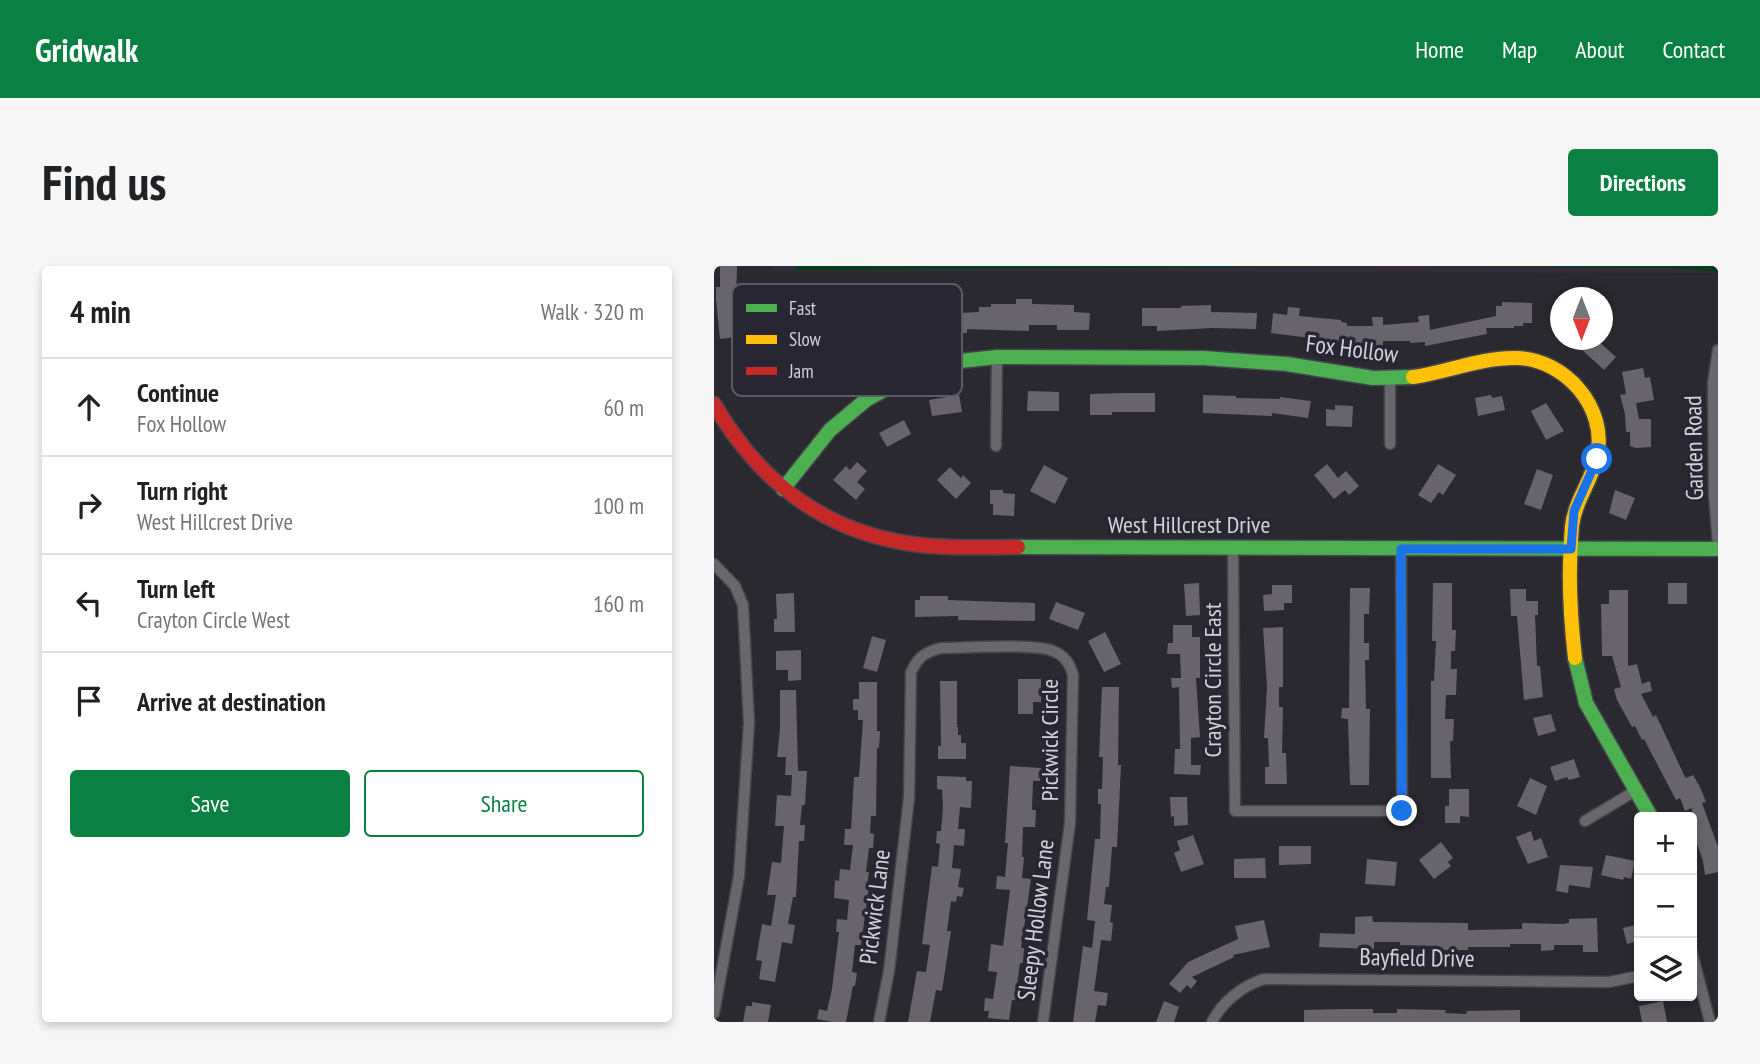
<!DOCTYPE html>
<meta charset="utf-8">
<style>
body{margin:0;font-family:"PT Sans Narrow",sans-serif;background:#f6f6f6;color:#202124}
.controls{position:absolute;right:21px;bottom:21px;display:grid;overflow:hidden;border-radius:7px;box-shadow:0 4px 10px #0003}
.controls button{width:63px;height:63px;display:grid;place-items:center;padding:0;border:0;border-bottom:2px solid #e0e0e0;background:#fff;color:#202124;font:35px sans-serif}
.compass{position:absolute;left:836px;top:21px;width:63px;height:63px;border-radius:50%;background:#fff;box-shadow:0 4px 10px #0003;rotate:180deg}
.stop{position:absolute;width:21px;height:21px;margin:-16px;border:5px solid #1a73e8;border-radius:50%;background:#fff}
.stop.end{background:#1a73e8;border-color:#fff;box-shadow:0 2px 7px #0008}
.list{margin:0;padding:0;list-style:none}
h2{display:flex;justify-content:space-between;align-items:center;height:91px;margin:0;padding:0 28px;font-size:30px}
h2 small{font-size:23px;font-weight:400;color:#757577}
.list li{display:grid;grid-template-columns:46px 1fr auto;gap:21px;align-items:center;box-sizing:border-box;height:98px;padding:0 28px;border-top:2px solid #e0e0e0}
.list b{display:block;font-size:26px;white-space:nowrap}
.list p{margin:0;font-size:23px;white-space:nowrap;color:#757577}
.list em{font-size:23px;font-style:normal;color:#757577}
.actions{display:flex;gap:14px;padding:21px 28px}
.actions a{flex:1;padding:16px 0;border:2px solid #0b8043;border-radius:7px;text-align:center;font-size:24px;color:#0b8043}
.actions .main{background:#0b8043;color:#fff}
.icon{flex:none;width:38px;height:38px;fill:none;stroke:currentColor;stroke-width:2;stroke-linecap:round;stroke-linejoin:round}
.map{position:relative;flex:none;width:1004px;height:756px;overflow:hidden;border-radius:7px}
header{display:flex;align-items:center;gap:42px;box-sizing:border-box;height:98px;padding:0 35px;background:#0b8043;color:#fff}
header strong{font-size:33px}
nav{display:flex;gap:38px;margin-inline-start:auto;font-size:24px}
.intro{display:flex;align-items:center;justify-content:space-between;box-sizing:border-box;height:168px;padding:0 42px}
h1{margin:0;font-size:49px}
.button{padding:18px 32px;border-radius:7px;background:#0b8043;color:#fff;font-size:24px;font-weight:700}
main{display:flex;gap:42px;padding:0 42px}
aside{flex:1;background:#fff;border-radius:7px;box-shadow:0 4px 10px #0003}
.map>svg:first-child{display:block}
.education{fill:#342b39}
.green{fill:#073d1b}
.building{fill:#67656b}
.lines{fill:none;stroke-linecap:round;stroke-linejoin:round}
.street-casing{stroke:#46454b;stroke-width:13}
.fast-casing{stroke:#46454b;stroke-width:17}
.slow-casing{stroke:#46454b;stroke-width:17}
.jam-casing{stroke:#46454b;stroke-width:17}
.street{stroke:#68676c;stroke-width:10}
.fast{stroke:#4caf50;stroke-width:14}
.slow{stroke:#ffc107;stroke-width:14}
.jam{stroke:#c62828;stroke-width:14}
.route{stroke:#1a73e8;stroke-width:9}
.labels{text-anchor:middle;stroke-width:7;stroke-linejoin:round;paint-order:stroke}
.street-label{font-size:24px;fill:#d3d2db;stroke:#292633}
.key{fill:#292633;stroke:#5c5a65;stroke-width:2}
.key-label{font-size:19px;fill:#d3d2db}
</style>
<header>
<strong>Gridwalk</strong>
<nav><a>Home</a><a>Map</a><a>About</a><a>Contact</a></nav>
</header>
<div class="intro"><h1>Find us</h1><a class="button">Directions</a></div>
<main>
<aside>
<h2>4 min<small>Walk · 320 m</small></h2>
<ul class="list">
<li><svg class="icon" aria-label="ahead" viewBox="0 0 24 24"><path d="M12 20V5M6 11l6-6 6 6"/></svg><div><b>Continue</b><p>Fox Hollow</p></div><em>60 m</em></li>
<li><svg class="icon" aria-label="right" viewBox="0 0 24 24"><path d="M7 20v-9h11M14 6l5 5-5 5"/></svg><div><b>Turn right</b><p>West Hillcrest Drive</p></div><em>100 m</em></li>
<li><svg class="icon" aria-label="left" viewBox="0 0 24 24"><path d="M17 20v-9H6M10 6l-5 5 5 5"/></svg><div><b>Turn left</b><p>Crayton Circle West</p></div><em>160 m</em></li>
<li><svg class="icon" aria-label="arrive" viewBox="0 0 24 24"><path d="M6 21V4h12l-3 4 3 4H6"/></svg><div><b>Arrive at destination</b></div></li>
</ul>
<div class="actions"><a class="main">Save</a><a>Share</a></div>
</aside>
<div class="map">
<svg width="1004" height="756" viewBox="0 0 1004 756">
<rect width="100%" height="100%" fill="#2a2930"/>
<!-- education -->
<polygon class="education" points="60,0 1004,0 1004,7 60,5"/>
<!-- green -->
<polygon class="green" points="81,0 1004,0 1004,6 960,2 693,0 81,4"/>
<!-- building -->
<g class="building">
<polygon points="6,0 23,0 22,37 19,37 23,71 6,73 2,34 2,21 6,21"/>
<polygon points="235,27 244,27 245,47 265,46 265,41 277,41 277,38 302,38 302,33 318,33 318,38 360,39 360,46 376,47 375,64 343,64 343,59 315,59 315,65 253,63 253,67 238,67 238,60 214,62 213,36 236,35"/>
<polygon points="788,36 818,37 818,57 809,57 809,60 800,60 800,62 772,62 773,68 711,80 711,76 696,77 696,75 669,75 669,81 644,81 644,78 596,74 596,72 557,67 559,47 573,49 574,41 586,42 585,50 627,54 627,56 633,57 633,60 659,60 658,51 669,51 669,59 705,56 704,50 715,49 716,64 782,50 782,40 788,40"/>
<polygon points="497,39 497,46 543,47 542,63 498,62 443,65 443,60 428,60 428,42 467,42 467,40"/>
<polygon points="876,74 883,74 902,91 890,104 867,83"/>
<polygon points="929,102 931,112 936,111 940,134 922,137 925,153 937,153 937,181 922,182 916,180 916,166 912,166 911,148 906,129 912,128 908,106"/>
<polygon points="36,103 43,118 24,127 17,111"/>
<polygon points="314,125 345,126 345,145 313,145"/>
<polygon points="409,127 441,127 441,146 398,146 398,149 376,149 376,128"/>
<polygon points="245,129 248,146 218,150 215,134"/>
<polygon points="489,129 522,130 522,132 566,133 566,131 597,135 594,152 558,147 558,150 489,147"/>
<polygon points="777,129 778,132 788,130 791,144 764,150 761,132"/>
<polygon points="832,137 850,165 832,174 817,145"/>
<polygon points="621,139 639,140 638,161 612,160 612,143 621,144"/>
<polygon points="190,154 197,168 173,181 165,167"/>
<polygon points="143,196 153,205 143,216 151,223 142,234 119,214 132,200 136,204"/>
<polygon points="613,198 624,212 632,205 645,220 635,229 631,224 620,233 600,209"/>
<polygon points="724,198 742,209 729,229 725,226 717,237 704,229"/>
<polygon points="330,199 354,212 341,238 316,225"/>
<polygon points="236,201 247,212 249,209 257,217 242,233 223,214"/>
<polygon points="823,203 839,209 827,244 810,238"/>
<polygon points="276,224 289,224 289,227 301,228 300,250 279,249 279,238 276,238"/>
<polygon points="901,224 921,232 912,254 895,247"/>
<polygon points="485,317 486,349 472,350 470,318"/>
<polygon points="719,317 738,317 738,364 742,364 741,385 737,385 737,403 743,403 742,429 732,429 731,453 740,453 739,475 736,475 737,512 717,512 717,415 720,415 722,375 718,375"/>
<rect x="954" y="317" width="19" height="21"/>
<polygon points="558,319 578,319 578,337 570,337 570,344 550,345 549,329 558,328"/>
<polygon points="636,322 656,322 655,348 650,348 650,377 655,377 655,394 651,394 652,443 656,443 655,519 636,519 634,453 627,452 628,442 635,442"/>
<polygon points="796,323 812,323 812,335 824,335 824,349 821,349 823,400 826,400 829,431 810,434 803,350 797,350"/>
<polygon points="895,324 914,324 914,400 923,398 928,418 936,415 938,425 927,428 939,451 942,449 970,509 972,512 979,509 986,521 992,536 988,537 1004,581 1004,606 991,609 989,595 978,563 978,542 971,545 966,532 962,534 930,473 928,474 921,460 918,461 903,434 900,423 907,421 898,390 888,390 887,338 895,338"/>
<polygon points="80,327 81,366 60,366 60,353 63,353 62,328"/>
<polygon points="206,330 234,330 234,334 321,337 321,355 244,354 244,350 201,351 201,334 206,334"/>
<polygon points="342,336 371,347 364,364 335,353"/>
<polygon points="459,359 478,359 478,371 486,371 486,412 482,412 486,471 477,472 477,499 487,499 486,509 460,508 461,483 466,483 465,421 458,422 457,412 467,412 466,388 453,388 454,377 459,377"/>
<polygon points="569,361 569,421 565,421 565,441 569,441 568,487 572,487 573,518 551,518 551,501 555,501 554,472 550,472 553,421 549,362"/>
<polygon points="391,366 407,398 390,406 374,375"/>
<polygon points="158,370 172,374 163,406 149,402"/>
<polygon points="87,384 87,414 74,415 74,404 62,404 62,385"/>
<polygon points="304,413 327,413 327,436 319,436 319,448 304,448"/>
<polygon points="226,415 243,415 243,461 244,461 244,469 247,469 247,477 252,477 252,493 224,493 224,480 227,480"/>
<polygon points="145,416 163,416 163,465 166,465 165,482 163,482 162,550 157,550 156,567 160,568 159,582 155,582 152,606 155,606 153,619 155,619 147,679 141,679 138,706 143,707 141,720 139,720 132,756 118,756 103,753 105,743 113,745 118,723 125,666 122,666 123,653 133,654 135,634 120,632 121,614 125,615 126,603 136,604 139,579 130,579 131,563 137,563 140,511 145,511 149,454 144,454 144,444 139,444 139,433 145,433"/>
<polygon points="388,421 405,421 404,499 407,499 403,581 398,581 395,621 392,621 390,638 398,639 396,656 399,657 397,675 387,674 380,725 394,727 392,740 384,739 381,756 359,756 369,680 378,682 381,655 373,654 381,573 386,573 387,538 384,538 384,523 388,523 389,491 385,491"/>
<polygon points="66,424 82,424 84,505 93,505 91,539 88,539 86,559 91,559 90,575 85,575 82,631 79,631 74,658 81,659 78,678 68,676 61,716 45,713 48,695 42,694 48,658 57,660 62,629 53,629 58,596 67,597 70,560 61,560 63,529 77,530 78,509 71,509 72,491 63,491 66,463"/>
<polygon points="837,448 842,465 824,470 819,452"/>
<polygon points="860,493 866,511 855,514 853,511 841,515 836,501"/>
<polygon points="296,500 327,502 326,515 319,515 318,544 322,544 321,561 309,561 308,591 310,591 308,612 317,613 307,682 310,682 309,697 306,697 301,734 298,734 295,754 274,752 275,745 270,745 271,732 279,733 283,706 274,705 277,678 289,680 296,624 282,623 283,610 291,611 294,577 291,577"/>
<polygon points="223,510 252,511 252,515 258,515 257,542 246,541 244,563 251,563 250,580 240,579 238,602 247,603 244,621 250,622 248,631 243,630 242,636 237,635 233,665 237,665 228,725 222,724 216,756 194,756 203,705 212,706 216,679 208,678 218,600 224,601 226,578 222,577 223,565 227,565 229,541 228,524 223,523"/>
<polygon points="816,512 833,520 822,549 803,540"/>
<polygon points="735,523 755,523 755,551 746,550 746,557 731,557 731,540 735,540"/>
<polygon points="456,531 473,531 474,559 460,560 460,550 457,551"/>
<polygon points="817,565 820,575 827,572 834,591 814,598 802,571"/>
<polygon points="479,569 490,598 467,606 460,587 466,584 463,575"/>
<polygon points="727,576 739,592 734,596 737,600 720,613 705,594"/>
<polygon points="565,580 597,580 597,598 565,599"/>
<polygon points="892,589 921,595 917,613 910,611 909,614 887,609"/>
<polygon points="551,592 552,612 520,612 520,593"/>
<polygon points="653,593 683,596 681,620 651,618"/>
<polygon points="846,599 879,601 876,622 855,619 854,627 842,625"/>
<polygon points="658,650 659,656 754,657 754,664 808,663 808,657 848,658 855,657 855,653 883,652 884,686 869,686 869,679 840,679 840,684 827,685 827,678 796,678 796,681 754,681 754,684 724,684 724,680 686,679 686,676 660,676 660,683 605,681 606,667 641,668 641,651"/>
<polygon points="550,654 556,681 519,689 520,691 478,711 483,715 477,723 473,719 466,727 455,718 474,696 524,673 521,660"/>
<polygon points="925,658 925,675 913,678 909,662"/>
<polygon points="450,735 465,741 460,756 442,756"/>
<polygon points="949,735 953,756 928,756 925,740"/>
<polygon points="38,736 57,739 54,756 29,756 32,740 38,740"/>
<polygon points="629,743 659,743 659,747 683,747 683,743 732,744 731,747 752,748 753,745 806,744 806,756 590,756 590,744"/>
</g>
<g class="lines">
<defs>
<g id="street">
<polyline points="1004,84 999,117 1000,228 1004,279"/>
<polyline points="676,113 676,178"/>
<polyline points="282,180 283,91"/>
<polyline points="519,282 521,545 688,545 687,283"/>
<polyline points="0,298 21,320 29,339 35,457 25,610 0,747"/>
<polyline points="871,555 921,525"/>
<polyline points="978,687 996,756"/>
<path d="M165,756l10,-51 20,-173 2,-126c7,-15 14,-20 30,-24 23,0 94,-5 112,3 11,4 17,12 20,24l-3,148 -27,199"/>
<path d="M498,756c10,-20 30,-36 52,-43l345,3 30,-6"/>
</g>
<g id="fast">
<polyline points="69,223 116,164 152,134 193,111 237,96 283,91 490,92 573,98 659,112 699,111"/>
<polyline points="304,281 1004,283"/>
<polyline points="861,392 872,437 937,551"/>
</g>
<path id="slow" d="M699,111c35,-5 69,-20 104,-19 48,1 91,50 80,98 -5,25 -22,44 -25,70 -4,43 -2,89 3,132"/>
<path id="jam" d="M0,138c43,74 106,125 192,139 37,6 75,4 112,4"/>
</defs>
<!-- street casing -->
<use href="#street" class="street-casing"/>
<!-- fast casing -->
<use href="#fast" class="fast-casing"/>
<!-- slow casing -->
<use href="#slow" class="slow-casing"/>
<!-- jam casing -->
<use href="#jam" class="jam-casing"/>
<!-- street -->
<use href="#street" class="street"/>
<!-- fast -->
<use href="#fast" class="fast"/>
<!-- slow -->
<use href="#slow" class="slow"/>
<!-- jam -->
<use href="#jam" class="jam"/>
</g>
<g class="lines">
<!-- route -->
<polyline class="route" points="688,545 687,283 857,283 860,245 883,193"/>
</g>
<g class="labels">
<!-- street labels -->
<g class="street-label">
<text transform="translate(638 83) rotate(7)" y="8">Fox Hollow</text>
<text transform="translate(980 182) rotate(-91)" y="8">Garden Road</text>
<text x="475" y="267">West Hillcrest Drive</text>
<text transform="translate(499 414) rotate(-90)" y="8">Crayton Circle East</text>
<text transform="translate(336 474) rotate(-90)" y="8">Pickwick Circle</text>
<text transform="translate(161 641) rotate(-83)" y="8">Pickwick Lane</text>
<text transform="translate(322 654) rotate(-83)" y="8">Sleepy Hollow Lane</text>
<text transform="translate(703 692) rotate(1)" y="8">Bayfield Drive</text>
</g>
</g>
<!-- legend -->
<rect x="18" y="18" width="230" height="112" rx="10" class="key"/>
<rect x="32" y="38" width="31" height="8" fill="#4caf50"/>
<rect x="32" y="69" width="31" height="9" fill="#ffc107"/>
<rect x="32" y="101" width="31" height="8" fill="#c62828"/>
<g class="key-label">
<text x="75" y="49">Fast</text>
<text x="75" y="80">Slow</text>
<text x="75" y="112">Jam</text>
</g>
</svg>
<div class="controls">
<button>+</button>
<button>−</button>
<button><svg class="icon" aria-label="layers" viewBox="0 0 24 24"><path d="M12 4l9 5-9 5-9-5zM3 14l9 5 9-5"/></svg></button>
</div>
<svg class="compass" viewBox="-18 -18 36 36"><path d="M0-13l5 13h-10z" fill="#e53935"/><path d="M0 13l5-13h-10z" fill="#757577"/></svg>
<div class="stop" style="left:883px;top:193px"></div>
<div class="stop end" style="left:688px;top:545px"></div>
</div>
</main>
